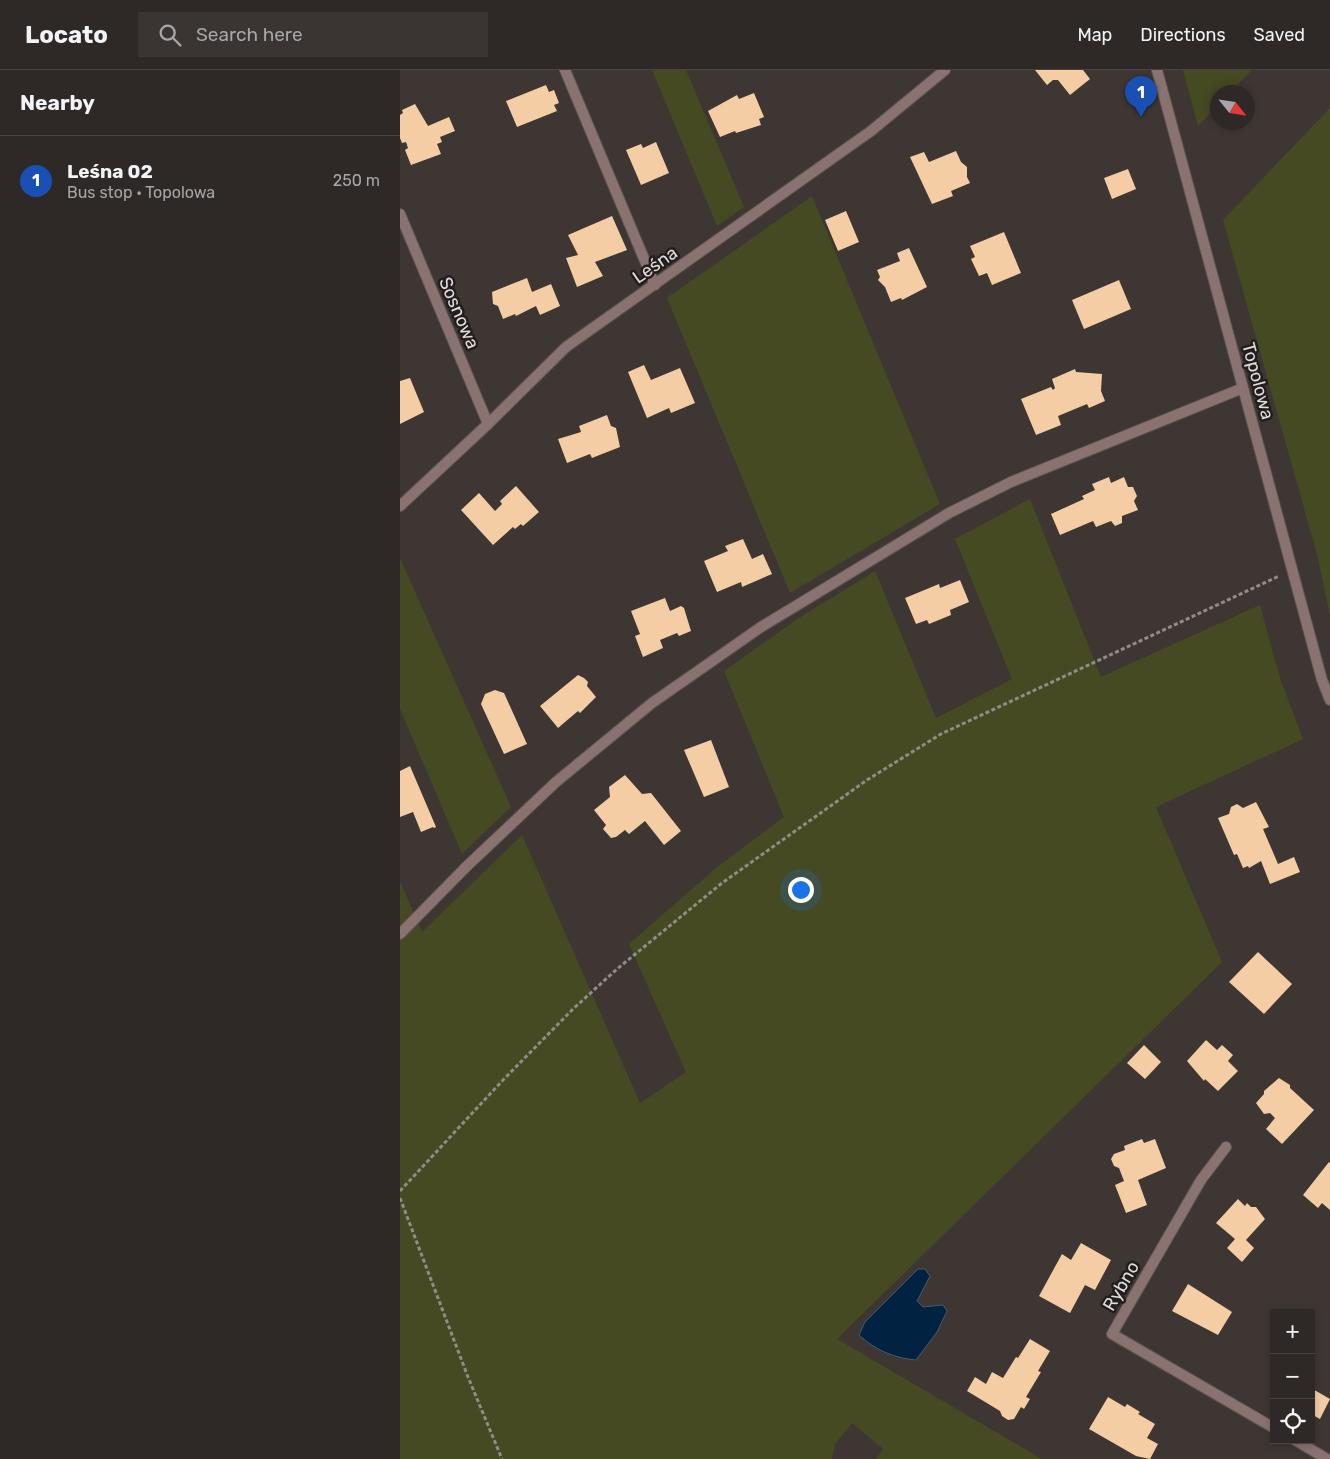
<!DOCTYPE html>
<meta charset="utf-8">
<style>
body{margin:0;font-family:Rubik,sans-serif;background:#3a3432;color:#f1f3f6}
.controls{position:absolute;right:15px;bottom:15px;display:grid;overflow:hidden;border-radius:0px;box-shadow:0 2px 8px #0003}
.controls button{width:45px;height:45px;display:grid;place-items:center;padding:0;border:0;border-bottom:1px solid #494443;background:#2e2826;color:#f1f3f6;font:25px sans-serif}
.compass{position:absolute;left:810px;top:15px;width:45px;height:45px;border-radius:50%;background:#2e2826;box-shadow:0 2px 8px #0003;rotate:120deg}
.you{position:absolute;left:400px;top:819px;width:18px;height:18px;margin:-12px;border:4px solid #fff;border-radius:50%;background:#1a73e8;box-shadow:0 0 0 8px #1a73e833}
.badge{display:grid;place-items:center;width:32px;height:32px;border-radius:50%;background:#bca0f2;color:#fff;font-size:16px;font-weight:700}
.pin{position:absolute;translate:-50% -41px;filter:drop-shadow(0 1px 2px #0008)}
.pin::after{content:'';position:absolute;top:26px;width:18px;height:15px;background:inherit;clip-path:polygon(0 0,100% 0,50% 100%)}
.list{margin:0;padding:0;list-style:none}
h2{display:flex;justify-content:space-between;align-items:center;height:65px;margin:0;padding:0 20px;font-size:21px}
h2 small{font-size:16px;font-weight:400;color:#a7a6a7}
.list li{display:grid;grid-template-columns:32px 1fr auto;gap:15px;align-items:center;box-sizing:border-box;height:90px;padding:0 20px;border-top:1px solid #494443}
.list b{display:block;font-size:19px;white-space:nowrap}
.list p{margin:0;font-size:16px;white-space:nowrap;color:#a7a6a7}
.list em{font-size:16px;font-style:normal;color:#a7a6a7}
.icon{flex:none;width:28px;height:28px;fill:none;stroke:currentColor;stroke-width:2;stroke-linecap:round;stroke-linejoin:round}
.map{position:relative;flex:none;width:930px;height:1389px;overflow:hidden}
header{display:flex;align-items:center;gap:30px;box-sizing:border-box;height:70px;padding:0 25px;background:#2e2826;border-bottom:1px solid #494443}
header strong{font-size:24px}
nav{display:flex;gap:28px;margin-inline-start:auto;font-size:18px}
.search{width:350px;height:45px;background:#3a3432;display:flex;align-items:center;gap:12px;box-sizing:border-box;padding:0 18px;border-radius:0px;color:#a7a6a7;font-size:19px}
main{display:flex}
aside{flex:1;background:#2e2826}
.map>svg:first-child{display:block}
.green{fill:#464a23}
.water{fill:#012341;stroke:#445a6f}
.building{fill:#f4cda5}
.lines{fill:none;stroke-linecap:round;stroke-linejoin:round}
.service-casing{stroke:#5b5450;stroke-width:12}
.minor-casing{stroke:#5b5450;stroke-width:12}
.tertiary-casing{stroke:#5b5450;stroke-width:12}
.path{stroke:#928b88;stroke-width:3;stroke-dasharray:4 2.5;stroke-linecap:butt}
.service{stroke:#8a7270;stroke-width:10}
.minor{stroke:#8a7270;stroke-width:10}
.tertiary{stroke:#8a7270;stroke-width:10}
.labels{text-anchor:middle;stroke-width:5;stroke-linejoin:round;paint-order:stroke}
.street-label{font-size:18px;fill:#e1dbd9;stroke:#221e1d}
</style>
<header>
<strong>Locato</strong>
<div class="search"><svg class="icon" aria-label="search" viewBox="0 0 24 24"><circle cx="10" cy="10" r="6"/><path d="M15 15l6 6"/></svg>Search here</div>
<nav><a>Map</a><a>Directions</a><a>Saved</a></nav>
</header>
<main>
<aside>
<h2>Nearby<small></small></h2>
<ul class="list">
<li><span class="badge" style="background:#1a4fb4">1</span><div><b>Leśna 02</b><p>Bus stop · Topolowa</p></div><em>250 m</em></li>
</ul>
</aside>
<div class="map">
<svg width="930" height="1389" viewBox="0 0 930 1389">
<rect width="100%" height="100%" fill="#3e3632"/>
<!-- green -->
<g class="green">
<polygon points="252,0 286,0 344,137 317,156"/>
<polygon points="783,0 852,0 830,22 818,22 817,36 798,56"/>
<polygon points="930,38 930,546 918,488 823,150"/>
<polygon points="412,126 540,434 390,523 267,228"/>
<polygon points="630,429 701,607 860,535 880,608 903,669 756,737 822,892 437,1269 642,1389 476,1389 483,1379 452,1353 435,1374 432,1389 0,1389 0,811 22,862 122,765 240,1033 286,1002 229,874 316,798 384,747 324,601 399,548 475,501 536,648 612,609 555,469"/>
<polygon points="0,488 111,737 62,784 0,639"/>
</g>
<!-- water -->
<path class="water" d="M518,1199h7l5,7 -13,25 6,6 20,-2 4,6 -10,21 -21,28c-22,-2 -41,-10 -57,-25l6,-13z"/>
<!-- building -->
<g class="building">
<polygon points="635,0 683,0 690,9 670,25 658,10 653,10 647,15"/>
<polygon points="146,15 149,22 154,20 159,33 154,35 157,41 117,57 106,31"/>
<polygon points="354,23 364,47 359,49 361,55 336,63 335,61 320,67 308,41 337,25 339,29"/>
<polygon points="15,34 28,56 49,47 55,61 40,67 42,72 37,74 41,84 11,95 5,80 8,78 6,72 2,73 0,68 0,45 3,43 2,40"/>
<polygon points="256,72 269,103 241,115 226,80 241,74 243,78"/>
<polygon points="556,81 561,92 567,97 567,107 570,113 551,121 553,126 532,134 510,87 524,82 529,92"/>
<polygon points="728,99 736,119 712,129 704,108"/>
<polygon points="446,141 459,172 438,181 425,150"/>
<polygon points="212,146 227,180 195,192 203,206 177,217 166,188 178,185 168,165"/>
<polygon points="604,162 621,203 592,215 587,203 579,206 571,189 575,187 570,176"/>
<polygon points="509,178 527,217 502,230 501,228 491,232 485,217 478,210 480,207 477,200 500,191 497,183"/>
<polygon points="127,208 132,222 151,214 160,236 140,245 136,236 116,246 115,244 103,249 98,236 93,234 92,222"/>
<polygon points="719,210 731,239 684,259 672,230"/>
<polygon points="244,295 251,310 280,298 295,333 271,343 269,338 247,348 228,302"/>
<polygon points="675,299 676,302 702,304 701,321 705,331 689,338 687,334 658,346 661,355 636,365 621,329 651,317 653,320 655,318 652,309"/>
<polygon points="10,308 24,342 0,354 0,311"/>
<polygon points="207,345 211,356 216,358 220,377 192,388 190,384 167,393 158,369 181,362 179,356"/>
<polygon points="709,407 711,413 724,407 728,417 733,417 737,426 734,431 738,440 722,446 722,453 715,456 711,451 696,457 693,451 660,465 651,444 684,429 682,426 695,420 692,414"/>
<polygon points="116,416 139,442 123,456 121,454 115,459 113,457 93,475 61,440 79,423 95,441 102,434 100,431"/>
<polygon points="343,469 352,489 363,484 372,504 342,517 341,512 317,522 304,491 328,481 325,476"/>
<polygon points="560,510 569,532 550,540 551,545 529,554 527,550 516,554 505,528 539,514 540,518"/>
<polygon points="265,528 270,541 281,536 284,538 291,561 279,566 277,563 260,570 263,578 243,587 235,566 240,564 231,541"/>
<polygon points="178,605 184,608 188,612 187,616 196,627 180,643 178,641 158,658 140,636"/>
<polygon points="95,620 104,623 127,674 104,684 81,634 85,624"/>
<polygon points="311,670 329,717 304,727 284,680"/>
<polygon points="10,696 36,757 34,758 33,757 21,762 13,742 0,747 0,701"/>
<polygon points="225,705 242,724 251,723 281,761 264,775 245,751 229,764 225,760 216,767 211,768 203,759 206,755 194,740 210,727 209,717"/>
<polygon points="856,732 869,757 863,759 878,794 894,787 900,802 870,814 861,791 849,798 848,796 843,798 837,784 834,785 818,748 829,744 831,737 837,734 843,738"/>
<polygon points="858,882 892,914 864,944 829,912"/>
<polygon points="806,970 817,980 822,975 833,985 828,991 838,1001 818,1021 805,1009 804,1011 787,991"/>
<polygon points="744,975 761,992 745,1009 727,993"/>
<polygon points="879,1008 890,1015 890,1018 914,1040 882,1074 866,1059 875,1048 870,1043 864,1044 856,1033 864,1024 864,1021"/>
<polygon points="742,1069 744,1073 755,1069 766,1098 738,1110 747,1135 726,1143 715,1115 724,1111 719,1098 714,1096 711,1089 714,1084 725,1080 724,1076"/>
<polygon points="929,1092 930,1093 930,1140 922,1133 918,1138 903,1125"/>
<polygon points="838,1129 845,1136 847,1133 851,1137 856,1137 865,1149 846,1170 854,1178 842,1192 827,1178 835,1169 816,1153"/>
<polygon points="681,1173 711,1190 695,1220 685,1215 670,1243 639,1226 662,1184 671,1190"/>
<polygon points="788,1214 832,1242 818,1265 772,1241"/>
<polygon points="630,1269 650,1281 638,1301 641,1302 626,1327 630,1329 624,1339 621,1337 614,1349 608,1350 602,1346 600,1341 567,1321 575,1307 586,1314 592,1302 603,1308 616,1287 618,1288"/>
<polygon points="911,1318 930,1329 920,1349 911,1344"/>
<polygon points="708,1327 725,1337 727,1334 740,1342 738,1344 755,1354 747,1368 758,1374 750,1389 736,1386 689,1359"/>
</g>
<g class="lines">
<defs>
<polyline id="service" points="165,0 255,215"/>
<g id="minor">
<polyline points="0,144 88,354"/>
<polyline points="0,436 88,354 166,277 471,61 545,0"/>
<polyline points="0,864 67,796 156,712 252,633 361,557 549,443 611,412 843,318"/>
<polyline points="826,1077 801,1110 712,1264 874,1358"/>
<polyline points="895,1370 927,1389"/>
</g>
<polyline id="tertiary" points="757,0 922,610 930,630"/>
</defs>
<!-- service casing -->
<use href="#service" class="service-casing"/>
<!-- minor casing -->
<use href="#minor" class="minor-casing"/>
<!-- tertiary casing -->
<use href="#tertiary" class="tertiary-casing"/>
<!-- path -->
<g class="path">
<polyline points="0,1121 103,1010 173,939 217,899 322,813 467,710 541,664 879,506"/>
<polyline points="0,1128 68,1307 102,1389"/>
</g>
<!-- service -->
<use href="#service" class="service"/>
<!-- minor -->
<use href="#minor" class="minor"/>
<!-- tertiary -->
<use href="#tertiary" class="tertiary"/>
</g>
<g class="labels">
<!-- street labels -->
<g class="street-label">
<text transform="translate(255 195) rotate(-35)" y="6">Leśna</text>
<text transform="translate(59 243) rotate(67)" y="6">Sosnowa</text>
<text transform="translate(858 311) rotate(75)" y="6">Topolowa</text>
<text transform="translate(721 1216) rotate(-60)" y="6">Rybno</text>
</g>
</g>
</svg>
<div class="controls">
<button>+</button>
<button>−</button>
<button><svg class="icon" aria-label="locate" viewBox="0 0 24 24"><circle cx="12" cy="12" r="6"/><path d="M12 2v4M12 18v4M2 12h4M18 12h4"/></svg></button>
</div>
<svg class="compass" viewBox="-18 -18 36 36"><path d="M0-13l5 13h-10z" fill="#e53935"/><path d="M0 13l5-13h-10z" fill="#a7a6a7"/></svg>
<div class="you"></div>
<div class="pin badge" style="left:741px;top:47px;background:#1a4fb4">1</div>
</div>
</main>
